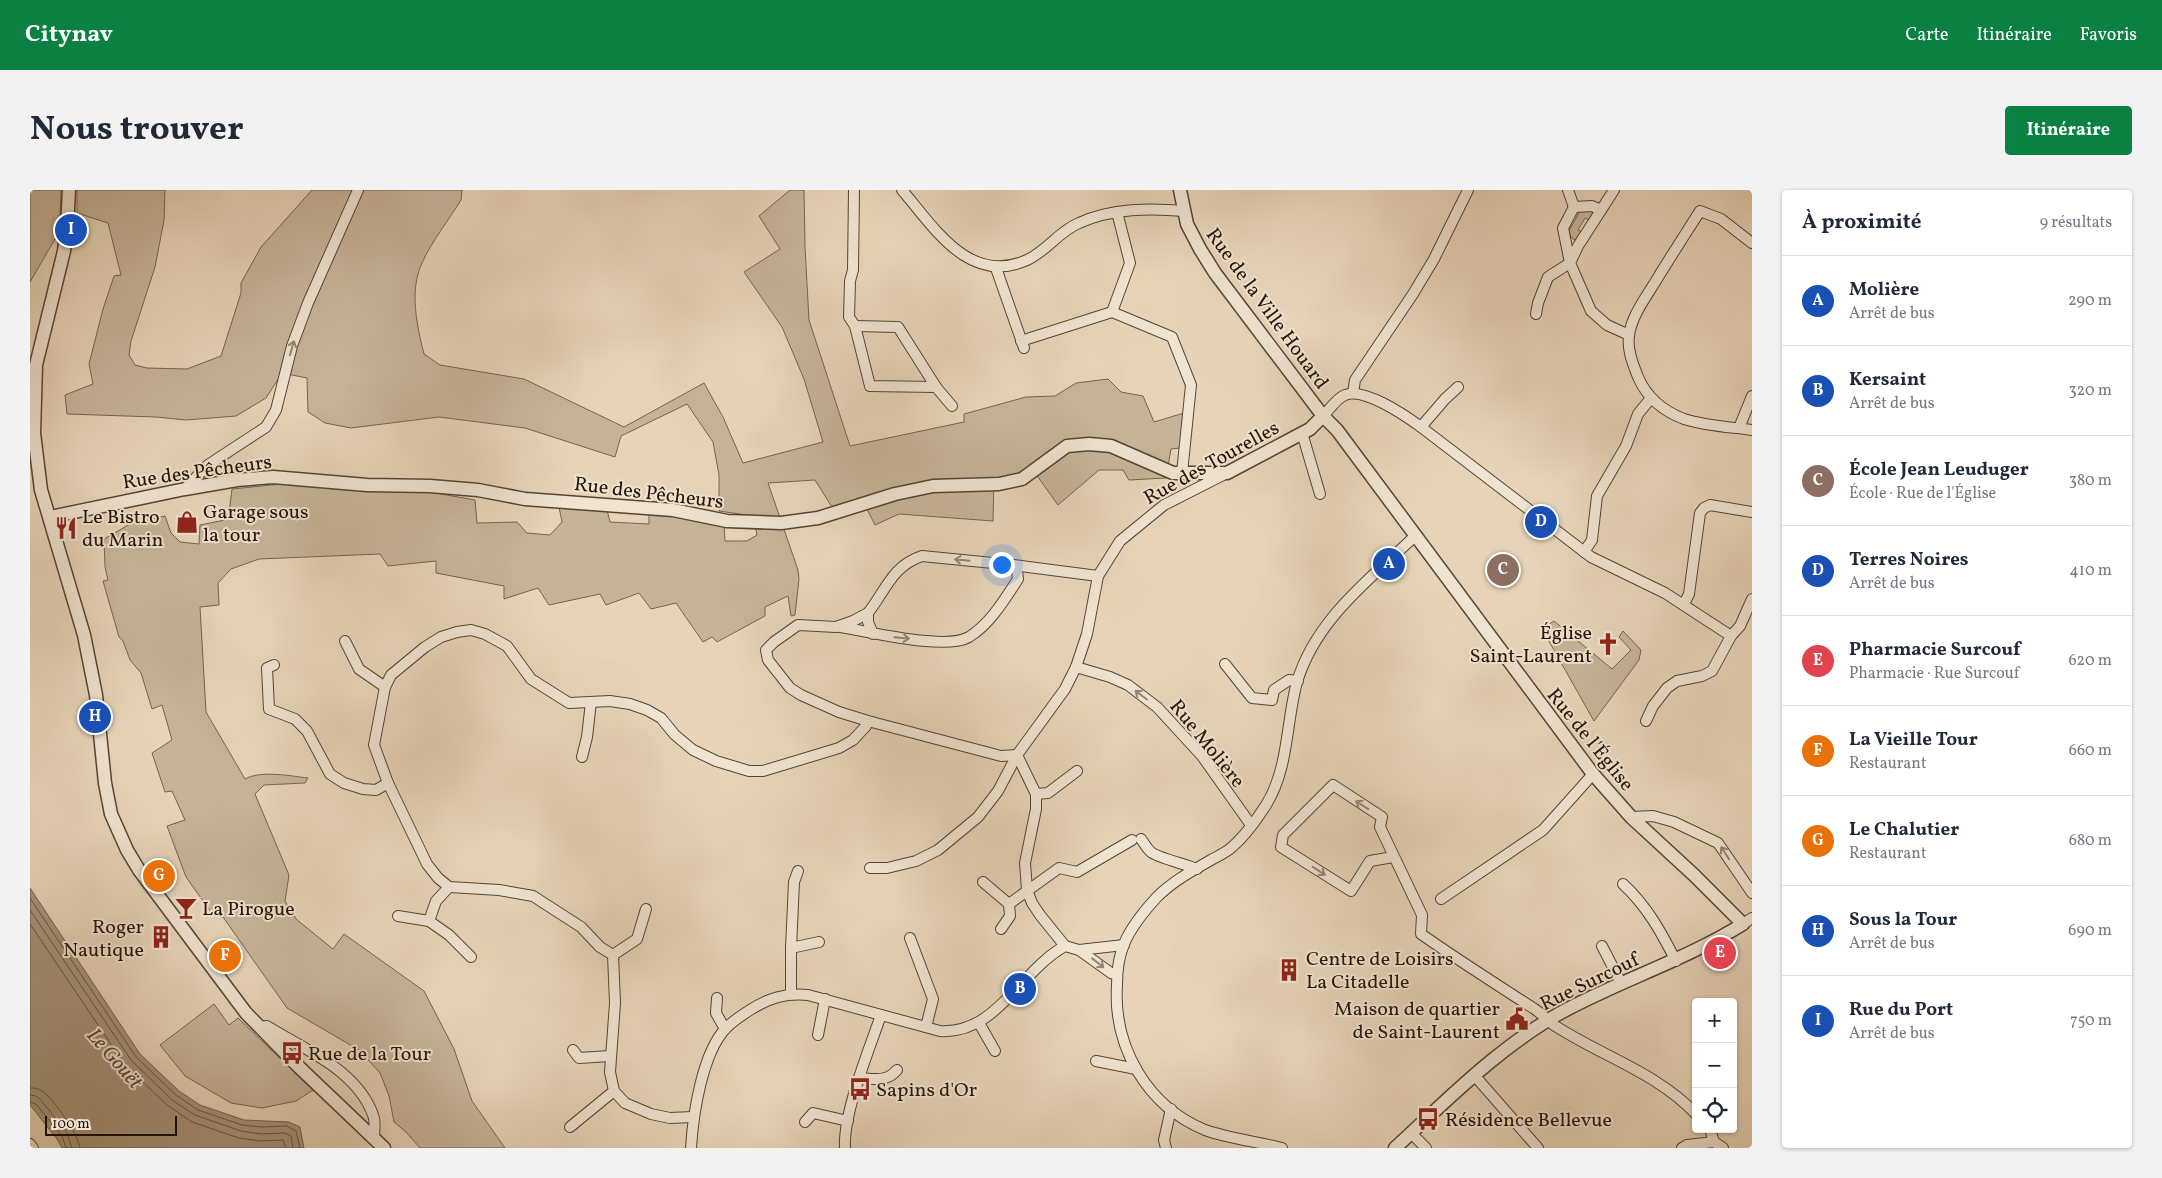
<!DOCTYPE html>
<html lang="fr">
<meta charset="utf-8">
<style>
body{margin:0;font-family:Vollkorn,serif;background:#f2f2f3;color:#1f2937}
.controls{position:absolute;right:15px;bottom:15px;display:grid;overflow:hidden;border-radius:5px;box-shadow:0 1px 4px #0004}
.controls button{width:45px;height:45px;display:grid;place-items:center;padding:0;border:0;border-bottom:1px solid #e0e1e3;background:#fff;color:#1f2937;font:25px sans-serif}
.scale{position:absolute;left:15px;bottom:12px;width:132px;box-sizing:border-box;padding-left:5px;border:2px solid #261503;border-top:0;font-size:14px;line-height:18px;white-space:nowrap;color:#261503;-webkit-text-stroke:4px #efe3d1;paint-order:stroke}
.you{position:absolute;left:971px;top:374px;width:18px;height:18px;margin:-12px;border:4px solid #fff;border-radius:50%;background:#1a73e8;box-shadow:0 0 0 8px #1a73e833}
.badge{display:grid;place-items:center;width:32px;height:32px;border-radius:50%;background:#0b8043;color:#fff;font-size:16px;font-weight:700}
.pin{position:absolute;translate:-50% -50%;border:2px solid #fff;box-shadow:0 1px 5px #0006}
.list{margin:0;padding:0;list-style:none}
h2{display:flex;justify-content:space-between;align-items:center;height:65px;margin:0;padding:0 20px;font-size:21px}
h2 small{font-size:16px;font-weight:400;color:#747a83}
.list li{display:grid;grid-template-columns:32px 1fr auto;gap:15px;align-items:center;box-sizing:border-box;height:90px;padding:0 20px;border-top:1px solid #e0e1e3}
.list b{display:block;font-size:19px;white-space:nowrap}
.list p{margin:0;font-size:16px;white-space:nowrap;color:#747a83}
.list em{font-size:16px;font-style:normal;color:#747a83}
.icon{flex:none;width:28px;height:28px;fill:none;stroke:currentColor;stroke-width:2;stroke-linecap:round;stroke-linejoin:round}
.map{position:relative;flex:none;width:1722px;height:958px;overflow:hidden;border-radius:5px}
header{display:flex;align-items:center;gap:30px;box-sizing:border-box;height:70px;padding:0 25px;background:#0b8043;color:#fff}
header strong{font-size:24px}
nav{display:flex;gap:28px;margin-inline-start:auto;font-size:18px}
.intro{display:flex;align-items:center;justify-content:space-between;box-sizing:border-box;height:120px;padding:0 30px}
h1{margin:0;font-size:35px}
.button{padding:12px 22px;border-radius:5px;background:#0b8043;color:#fff;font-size:18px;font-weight:700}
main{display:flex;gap:30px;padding:0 30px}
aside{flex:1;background:#fff;border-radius:5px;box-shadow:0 1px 4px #0004}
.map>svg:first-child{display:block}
.green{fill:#c6b499;stroke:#76644e}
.water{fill:#a5937a;stroke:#72614a}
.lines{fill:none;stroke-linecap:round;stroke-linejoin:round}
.shore{stroke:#66543e;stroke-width:1}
.minor-casing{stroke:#564530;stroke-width:12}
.tertiary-casing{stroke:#564530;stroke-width:15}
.minor{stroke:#efe3d1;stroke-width:10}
.tertiary{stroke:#efe3d1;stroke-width:12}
.oneway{stroke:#958674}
.labels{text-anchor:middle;stroke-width:4;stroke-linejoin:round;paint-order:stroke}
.street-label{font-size:20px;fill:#261503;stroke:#efe3d1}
.poi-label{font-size:20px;fill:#261503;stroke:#efe3d1;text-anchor:start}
.water-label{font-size:21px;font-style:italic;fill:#594733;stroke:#efe3d1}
</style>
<header>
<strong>Citynav</strong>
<nav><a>Carte</a><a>Itinéraire</a><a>Favoris</a></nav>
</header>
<div class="intro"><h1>Nous trouver</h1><a class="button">Itinéraire</a></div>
<main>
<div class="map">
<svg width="1722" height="958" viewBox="0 0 1722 958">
<rect width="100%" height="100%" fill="#e7d4b8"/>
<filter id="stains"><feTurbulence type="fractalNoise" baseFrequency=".004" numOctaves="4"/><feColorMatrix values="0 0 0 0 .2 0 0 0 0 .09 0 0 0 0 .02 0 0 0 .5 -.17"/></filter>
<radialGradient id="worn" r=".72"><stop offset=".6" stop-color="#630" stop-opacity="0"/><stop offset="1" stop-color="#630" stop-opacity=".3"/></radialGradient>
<!-- green -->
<g class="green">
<polygon points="0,0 31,0 29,49 25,49 0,92"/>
<path d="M47,0h88l-1,30 -9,47 -24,74 -2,14 6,10 12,3 40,1 34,-13 20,-63v-10l20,-36 51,-57h150l-1,10c-13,21 -29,41 -39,63 -13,28 -5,63 2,91l16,11 84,14 100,48 80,-44 19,34 20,46 80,-21 -19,-63 -22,-52 -38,-55 36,-23 -21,-33 31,-26h14l1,57 4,73 41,126 114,-24v-8l62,-17 29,-1 21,-13 32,-4 13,13 22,4 11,26 30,-9 -4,35 -9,1 -5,29 -37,2 -6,-10h-24l-41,35 -28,-39 -12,8 -24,5 -1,42 -94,-7 -24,11 -12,-24 -31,6 -17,-27 -47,3 30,87 1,9 -4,36 -4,1 -3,-20 -23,11v9l-48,26 -5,-5 -9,5 -27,-39 -25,6 -12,-16 -33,12 -6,-11 -51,11 -11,-17 -34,11v-13l-68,-13v-12l-48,5 -8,-12 -121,5 -28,10 -13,14 1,22 -19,2 6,105 39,67c16,-9 46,-3 63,-1l-3,5 -41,2 -9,9 34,81 -4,26 11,18 37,30 11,-15 80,57 30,58 18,52 33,47h-85l-14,-16 -12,-10 -5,-26 -9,-23 -21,-23 -72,-42 -64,-91 -10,-2 -27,-38 -19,-51 18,-6 -13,-29 -7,1 -13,-39 20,-13 -10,-35 -10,4 -11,-36 -11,-13 -7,-19 -4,-4 -16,-56 5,-1 -3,-13 -1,-28 26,-15 35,-8 6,17 9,9 19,2 1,-19 25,-5 4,-7 3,-24 59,-6 66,7 73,2 45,8 2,23 40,-1 10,11 23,2 12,-13 -3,-15 48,3 3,12 39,2v-13l75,14 1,16h22l10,-6 -4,-19 -34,-5v-36l-6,-33 -26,-38 -66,32 -6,21 -90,-29 -86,-11 -88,11 -26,-5 -17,-11 -1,-34 -25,-5 -16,25 -30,18 -50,4 -30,-3 -89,-3 -2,-19 28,-11 -4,-20 14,-55 11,-33 7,-1 -13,-52 -31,-10z"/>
<polygon points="1558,19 1563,22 1561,31 1555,28 1548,40 1554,43 1545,50 1541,47 1539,41 1550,21"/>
<polygon points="1524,431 1582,479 1601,460 1589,447 1593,441 1611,460 1609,470 1564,531 1512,439"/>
<polygon points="184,814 199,835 208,828 283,900 266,911 232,918 201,913 155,886 130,855"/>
</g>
<!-- water -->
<polygon class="water" points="0,698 110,864 149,901 170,915 214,930 259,932 270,937 274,958 32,958 27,949 0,915"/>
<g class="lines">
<!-- shore -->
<g class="shore">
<polyline points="0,708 106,867 146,905 168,920 212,935 231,937 257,936 266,941 270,958"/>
<polyline points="0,720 101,870 142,910 165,925 211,941 231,944 255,943 261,946 263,958"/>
<polyline points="0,734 95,875 137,915 162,932 209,948 230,951 253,950 256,958"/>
<path d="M0,898c4,0 8,0 12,3 11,7 37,44 38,57"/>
<polyline points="0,905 6,906 11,910 37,943 42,958"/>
<polyline points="0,912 6,914 32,946 36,958"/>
</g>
<defs>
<g id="minor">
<polyline points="824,0 823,80 820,91 819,127 825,136 840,196 906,197"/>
<path d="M872,0c32,37 67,96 125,70 20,-9 32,-29 52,-37 33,-15 71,-15 106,-12"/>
<polyline points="1538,0 1544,17 1562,16 1571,20"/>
<polyline points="1584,0 1548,56 1540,73 1561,121 1577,135 1599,145"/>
<path d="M1722,53l-31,-24 -21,-8c-14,22 -29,45 -43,68 -10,17 -26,37 -28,57 -2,14 4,28 9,41 9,21 25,34 46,42 22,7 46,8 68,11"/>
<polyline points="966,78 994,158"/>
<polyline points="1082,122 1142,147 1161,195 1152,283"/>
<polyline points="1082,122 1100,73 1087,22"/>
<polyline points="1506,124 1508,113 1518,87 1540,73 1533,38 1544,17"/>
<polyline points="825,136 868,137 906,197 922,216"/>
<polyline points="991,151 1082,122"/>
<polyline points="1323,203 1325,190 1383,104 1404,69 1438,0"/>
<path d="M1293,226c6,-6 14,-18 22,-21 19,-8 61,21 76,32l170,130 74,36 66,43"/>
<polyline points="1391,237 1415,209 1428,197"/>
<polyline points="1709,238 1722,206"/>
<polyline points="1272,243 1290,304"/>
<polyline points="155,299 178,275 236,237 246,220 262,156 278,113 328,0"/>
<polyline points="1554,362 1562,350 1567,306 1596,256 1608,224 1621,208"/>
<polyline points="1654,414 1659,404 1670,323 1674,318 1680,315 1722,322"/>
<polyline points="838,423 823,431 806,437 768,435 744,452 736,460 738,470 760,498 771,505 809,522 838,531 971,566 987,565"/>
<path d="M810,437c28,4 105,24 129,10 21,-13 36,-38 49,-58l-1,-8 -4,-6"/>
<path d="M843,444l-5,-12v-9c18,-23 24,-47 54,-57l91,9 85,11"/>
<polyline points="315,451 329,479 355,497"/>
<polyline points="1195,474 1222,508 1242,510 1244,500 1259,490 1268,491"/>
<polyline points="244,475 237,478 239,519 265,529 277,541 300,584 314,593 333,599 346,600 358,593"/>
<polyline points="1046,477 1080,487 1098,495 1127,517 1172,566 1221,635"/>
<polyline points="1616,531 1623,516 1637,498 1647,491 1672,486 1682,481 1701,446 1710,436 1722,409"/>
<polyline points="987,565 1006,604 1006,619 995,673 997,700 1002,713 1010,725 1035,756"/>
<polyline points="552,567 557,547 561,512"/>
<polyline points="1006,604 1018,603 1047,581"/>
<polyline points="1601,627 1623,626 1644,632 1688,653 1722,703"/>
<path d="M1111,649c3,4 6,10 10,13 7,6 35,12 46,17"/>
<path d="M1363,667l-23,4 -19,30 -70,-44 2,-12 50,-50 49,32 -2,10 42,88 -1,19c37,26 75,50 112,74 9,5 15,14 24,19 47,30 100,46 139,87"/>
<polyline points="840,678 857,678 886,671 908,660 948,627 968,601 987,565 1035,499 1046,477 1057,444 1068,386 1090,351 1134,315 1195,284"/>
<polyline points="953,692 979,714 1029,678 1047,682 1102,650"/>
<path d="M1593,694c24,22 38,48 53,77"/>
<polyline points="419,697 406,711 399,731 419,745 441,767"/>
<polyline points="1411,709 1513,640 1563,584"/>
<polyline points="368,726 399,731"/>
<polyline points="1713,734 1722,728"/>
<polyline points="971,739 980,726 979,714"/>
<polyline points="880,748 903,809 896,837"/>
<polyline points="1572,756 1591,793"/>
<polyline points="761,758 789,752"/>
<polyline points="1049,760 1094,755"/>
<polyline points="583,765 607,749 616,719"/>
<polyline points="761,804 761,758 764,692 768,681"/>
<polyline points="687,808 686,823 695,839"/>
<polyline points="949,833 965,861"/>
<path d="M230,837l7,-1c38,24 90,44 106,89 3,7 1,16 1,23"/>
<polyline points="788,845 795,809"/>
<polyline points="543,860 549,868 580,866"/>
<polyline points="1066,871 1106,879"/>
<polyline points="1444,885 1508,958"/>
<path d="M830,888c15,1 27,4 37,-8"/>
<polyline points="663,927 640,928 621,924 595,913 584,901 580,882 585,813 583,765 570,757 551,737 503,706 469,700 419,697 408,688 397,674 358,593 344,555 355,497 361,485 395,457 411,447 427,442 441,440 455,444 477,456 501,489 539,513 580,511 600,514 617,520 631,528 645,545 663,560 686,571 719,581 733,581 809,558 823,550 836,536 838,531"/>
<polyline points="775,932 783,923 818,931"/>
<polyline points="540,937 584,901"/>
<polyline points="1680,939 1684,952 1693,958"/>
<polyline points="1381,943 1396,958"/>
<polyline points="0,954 3,958"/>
<path d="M661,958c2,-33 11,-95 35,-120 7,-7 16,-13 24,-18 19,-12 35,-17 58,-15l132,36c56,4 81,-61 125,-85l14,4 32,23 6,2"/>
<path d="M815,958c-2,-35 24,-98 36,-133"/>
<polyline points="1136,958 1134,950 1141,919"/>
<path d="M1252,958c-23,-6 -55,-10 -77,-18 -58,-24 -92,-83 -88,-145 0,-13 2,-29 7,-41 7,-17 21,-34 33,-47 16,-16 35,-26 54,-37 7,-4 16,-8 21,-13 13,-11 25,-28 34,-42 23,-37 20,-83 31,-123 19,-63 73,-103 118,-146"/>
<polyline points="1652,958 1657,955 1684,952"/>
</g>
<g id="tertiary">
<polyline points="39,0 37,38 34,61 6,175 4,243 8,276 11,300 54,445 66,505 75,593 81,624 97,660 109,680 216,823 270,878 354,958"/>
<path d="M1150,0l7,34 13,25 15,24 108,143 14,14 256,344 38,43 64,59 48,48c-58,36 -122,56 -181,88 -63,35 -115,88 -167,136"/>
<polyline points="20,327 155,299 207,290 243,287 337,295 400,296 448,300 495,309 643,320 697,331 751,333 788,328 865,304 903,296 969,294 992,289 1037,256 1059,254 1081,256 1143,283 1197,283 1280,239 1293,226"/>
</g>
</defs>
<!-- minor casing -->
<use href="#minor" class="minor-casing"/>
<!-- tertiary casing -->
<use href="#tertiary" class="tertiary-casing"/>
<!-- minor -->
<use href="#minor" class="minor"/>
<!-- tertiary -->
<use href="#tertiary" class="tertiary"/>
</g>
<!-- one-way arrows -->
<defs><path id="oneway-shaft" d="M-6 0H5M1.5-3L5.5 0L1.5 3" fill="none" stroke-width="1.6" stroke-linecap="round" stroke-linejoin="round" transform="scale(1.25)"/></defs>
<g class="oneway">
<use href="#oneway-shaft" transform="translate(262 158) rotate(-74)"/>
<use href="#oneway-shaft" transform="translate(932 370) rotate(-174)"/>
<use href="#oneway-shaft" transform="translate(872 448) rotate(5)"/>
<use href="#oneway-shaft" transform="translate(1111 505) rotate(-143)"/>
<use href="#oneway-shaft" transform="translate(1332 615) rotate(-147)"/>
<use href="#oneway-shaft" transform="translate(1695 663) rotate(-123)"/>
<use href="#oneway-shaft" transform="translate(1289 681) rotate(33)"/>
<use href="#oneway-shaft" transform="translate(1068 773) rotate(38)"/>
</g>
<!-- icons -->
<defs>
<symbol id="shop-bare" viewBox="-9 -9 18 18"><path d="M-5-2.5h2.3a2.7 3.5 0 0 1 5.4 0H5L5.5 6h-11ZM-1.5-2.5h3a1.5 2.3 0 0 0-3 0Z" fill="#8f2418" stroke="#efe3d1" stroke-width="2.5" paint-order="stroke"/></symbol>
<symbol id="restaurant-bare" viewBox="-9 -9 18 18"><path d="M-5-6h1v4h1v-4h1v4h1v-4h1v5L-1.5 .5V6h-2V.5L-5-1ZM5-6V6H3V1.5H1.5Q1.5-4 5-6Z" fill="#8f2418" stroke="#efe3d1" stroke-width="2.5" paint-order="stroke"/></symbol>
<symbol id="church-bare" viewBox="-9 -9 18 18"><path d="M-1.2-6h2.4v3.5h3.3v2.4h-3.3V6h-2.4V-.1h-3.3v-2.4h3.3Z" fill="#8f2418" stroke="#efe3d1" stroke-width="2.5" paint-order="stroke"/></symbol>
<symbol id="bar-bare" viewBox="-9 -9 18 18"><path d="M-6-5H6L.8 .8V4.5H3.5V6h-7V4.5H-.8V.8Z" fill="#8f2418" stroke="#efe3d1" stroke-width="2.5" paint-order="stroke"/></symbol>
<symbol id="building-bare" viewBox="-9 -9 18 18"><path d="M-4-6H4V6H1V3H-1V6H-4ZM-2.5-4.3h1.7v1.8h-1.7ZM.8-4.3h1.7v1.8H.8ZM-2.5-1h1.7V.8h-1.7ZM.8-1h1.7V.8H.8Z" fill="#8f2418" stroke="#efe3d1" stroke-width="2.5" paint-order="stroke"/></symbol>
<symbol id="civic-bare" viewBox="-9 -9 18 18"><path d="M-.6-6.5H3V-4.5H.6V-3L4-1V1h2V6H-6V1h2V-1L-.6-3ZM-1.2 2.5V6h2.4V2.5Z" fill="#8f2418" stroke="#efe3d1" stroke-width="2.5" paint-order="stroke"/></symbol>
<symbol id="bus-bare" viewBox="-9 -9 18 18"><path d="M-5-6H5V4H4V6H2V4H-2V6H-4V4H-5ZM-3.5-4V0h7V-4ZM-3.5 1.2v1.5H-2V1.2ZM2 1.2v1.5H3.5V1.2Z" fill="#8f2418" stroke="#efe3d1" stroke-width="2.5" paint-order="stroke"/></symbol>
</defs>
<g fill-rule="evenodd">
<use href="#shop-bare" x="141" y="316" width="32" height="32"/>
<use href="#restaurant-bare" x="20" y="322" width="32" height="32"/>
<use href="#church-bare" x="1562" y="438" width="32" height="32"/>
<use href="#bar-bare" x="140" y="702" width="32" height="32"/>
<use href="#building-bare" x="115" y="731" width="32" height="32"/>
<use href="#building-bare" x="1243" y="764" width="32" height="32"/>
<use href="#civic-bare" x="1471" y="813" width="32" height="32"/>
<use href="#bus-bare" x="246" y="847" width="32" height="32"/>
<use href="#bus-bare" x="814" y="883" width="32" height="32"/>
<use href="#bus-bare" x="1382" y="913" width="32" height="32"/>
</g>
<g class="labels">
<!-- street labels -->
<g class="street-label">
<text transform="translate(1238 118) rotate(54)" y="7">Rue de la Ville Houard</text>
<text transform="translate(1181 272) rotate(-29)" y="7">Rue des Tourelles</text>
<text transform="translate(167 281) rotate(-8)" y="7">Rue des Pêcheurs</text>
<text transform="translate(619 302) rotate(7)" y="7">Rue des Pêcheurs</text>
<text transform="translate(1561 549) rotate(51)" y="7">Rue de l'Église</text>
<text transform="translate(1178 553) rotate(51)" y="7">Rue Molière</text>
<text transform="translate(1559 791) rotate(-26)" y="7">Rue Surcouf</text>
</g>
<!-- poi labels -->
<g class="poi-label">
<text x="173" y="328">Garage sous<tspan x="173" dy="23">la tour</tspan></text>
<text x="52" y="333">Le Bistro<tspan x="52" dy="23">du Marin</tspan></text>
<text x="1562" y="449" text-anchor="end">Église<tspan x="1562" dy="23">Saint-Laurent</tspan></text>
<text x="172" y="725">La Pirogue</text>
<text x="114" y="743" text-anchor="end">Roger<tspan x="114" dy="23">Nautique</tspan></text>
<text x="1276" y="775">Centre de Loisirs<tspan x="1276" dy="23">La Citadelle</tspan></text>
<text x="1470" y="825" text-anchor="end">Maison de quartier<tspan x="1470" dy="23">de Saint-Laurent</tspan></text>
<text x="278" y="870">Rue de la Tour</text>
<text x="846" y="906">Sapins d'Or</text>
<text x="1415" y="936">Résidence Bellevue</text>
</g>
<!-- water labels -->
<g class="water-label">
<text transform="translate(85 868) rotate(49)" y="7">Le Gouët</text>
</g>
</g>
<rect width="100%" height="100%" filter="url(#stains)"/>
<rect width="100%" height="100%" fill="url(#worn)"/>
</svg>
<div class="controls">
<button>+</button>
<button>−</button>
<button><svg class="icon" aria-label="locate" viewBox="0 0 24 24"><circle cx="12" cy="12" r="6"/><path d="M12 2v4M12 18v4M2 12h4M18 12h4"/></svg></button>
</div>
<div class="scale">100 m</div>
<div class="you"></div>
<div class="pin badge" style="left:1359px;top:374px;background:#1a4fb4">A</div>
<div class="pin badge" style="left:990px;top:799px;background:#1a4fb4">B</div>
<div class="pin badge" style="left:1473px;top:380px;background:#8d6e63">C</div>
<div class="pin badge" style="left:1511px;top:332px;background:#1a4fb4">D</div>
<div class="pin badge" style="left:1690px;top:763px;background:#e0444e">E</div>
<div class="pin badge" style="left:195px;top:766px;background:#e8710a">F</div>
<div class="pin badge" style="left:129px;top:686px;background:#e8710a">G</div>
<div class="pin badge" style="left:65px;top:527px;background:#1a4fb4">H</div>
<div class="pin badge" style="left:41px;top:40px;background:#1a4fb4">I</div>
</div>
<aside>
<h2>À proximité<small>9 résultats</small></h2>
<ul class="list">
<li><span class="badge" style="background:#1a4fb4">A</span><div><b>Molière</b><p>Arrêt de bus</p></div><em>290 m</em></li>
<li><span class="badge" style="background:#1a4fb4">B</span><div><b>Kersaint</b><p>Arrêt de bus</p></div><em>320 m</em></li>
<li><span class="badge" style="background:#8d6e63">C</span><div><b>École Jean Leuduger</b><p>École · Rue de l'Église</p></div><em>380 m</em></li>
<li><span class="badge" style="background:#1a4fb4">D</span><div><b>Terres Noires</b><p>Arrêt de bus</p></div><em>410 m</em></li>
<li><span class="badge" style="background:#e0444e">E</span><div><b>Pharmacie Surcouf</b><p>Pharmacie · Rue Surcouf</p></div><em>620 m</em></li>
<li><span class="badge" style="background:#e8710a">F</span><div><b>La Vieille Tour</b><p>Restaurant</p></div><em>660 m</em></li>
<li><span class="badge" style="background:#e8710a">G</span><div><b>Le Chalutier</b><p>Restaurant</p></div><em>680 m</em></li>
<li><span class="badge" style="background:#1a4fb4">H</span><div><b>Sous la Tour</b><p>Arrêt de bus</p></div><em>690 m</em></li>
<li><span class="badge" style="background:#1a4fb4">I</span><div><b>Rue du Port</b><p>Arrêt de bus</p></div><em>750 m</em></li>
</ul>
</aside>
</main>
